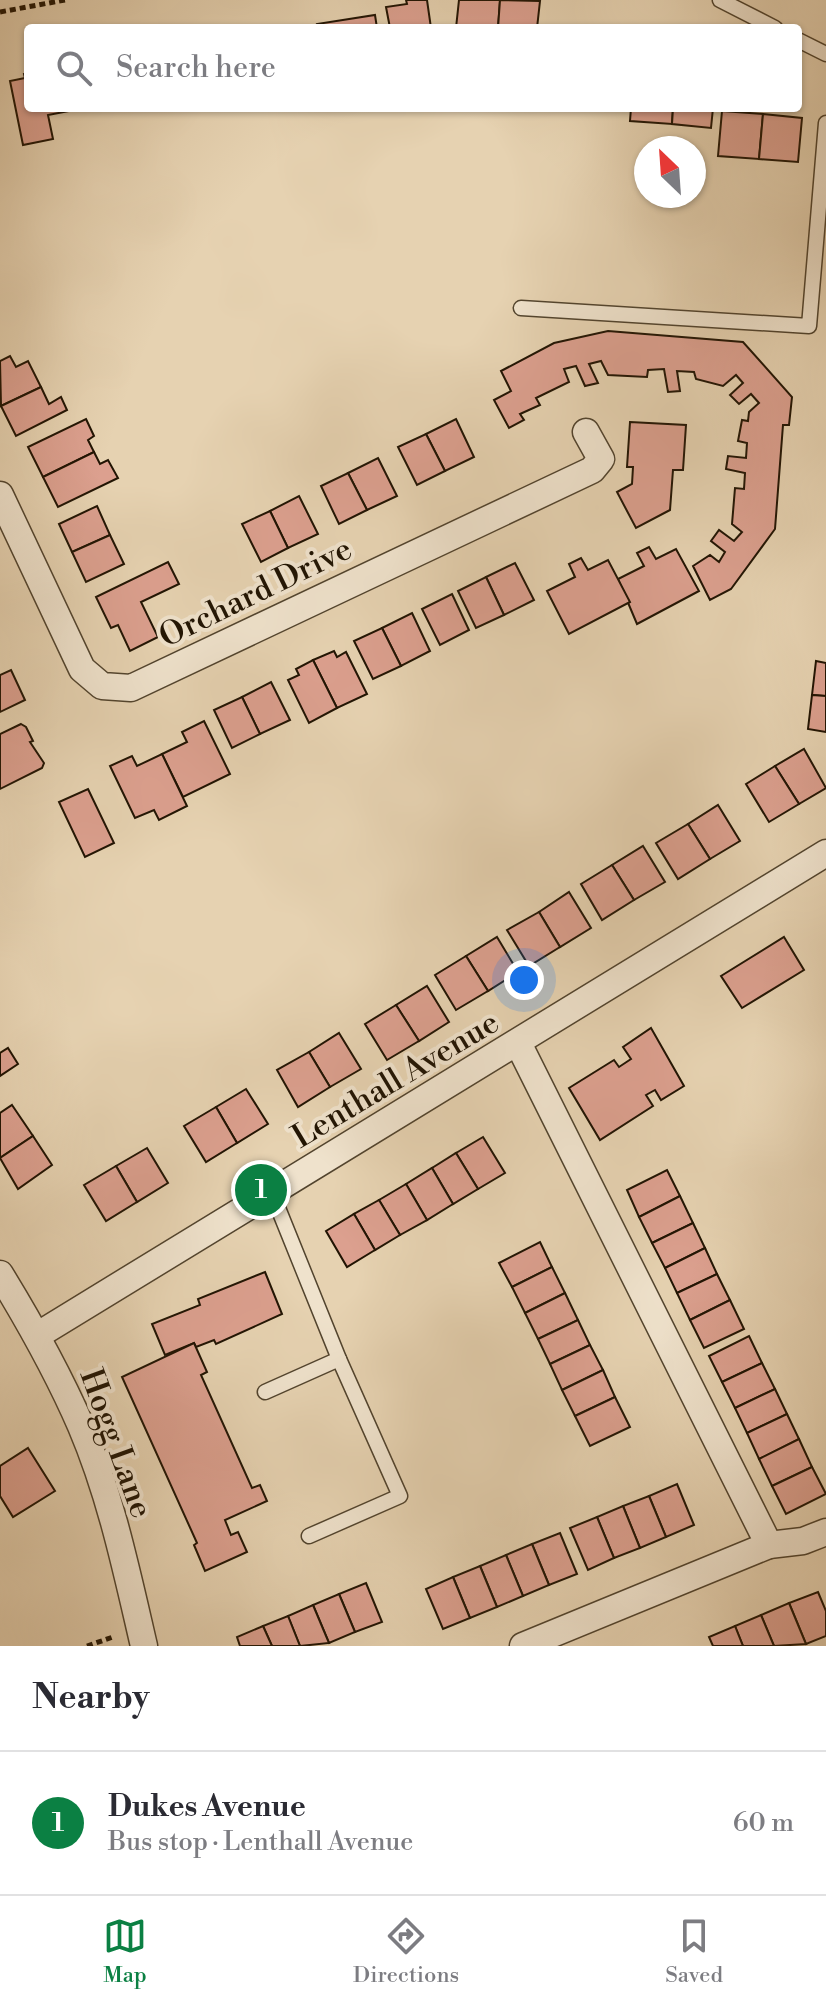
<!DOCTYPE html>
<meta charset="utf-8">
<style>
body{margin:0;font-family:"Libre Bodoni",serif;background:#f7f7f7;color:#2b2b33}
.compass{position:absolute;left:634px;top:136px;width:72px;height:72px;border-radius:50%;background:#fff;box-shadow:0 2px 6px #0004;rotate:335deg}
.you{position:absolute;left:524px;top:980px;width:28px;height:28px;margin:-20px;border:6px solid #fff;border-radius:50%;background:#1a73e8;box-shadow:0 0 0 12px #1a73e833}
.badge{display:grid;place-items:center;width:52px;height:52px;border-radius:50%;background:#0b8043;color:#fff;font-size:26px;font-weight:700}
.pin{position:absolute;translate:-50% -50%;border:4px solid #fff;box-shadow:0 2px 8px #0006}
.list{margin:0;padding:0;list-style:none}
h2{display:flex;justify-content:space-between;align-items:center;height:104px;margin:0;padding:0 32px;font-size:34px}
h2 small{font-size:26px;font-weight:400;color:#7c7c81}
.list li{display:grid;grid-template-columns:52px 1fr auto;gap:24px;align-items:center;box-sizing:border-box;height:144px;padding:0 32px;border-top:2px solid #e1e1e2}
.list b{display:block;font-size:30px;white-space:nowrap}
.list p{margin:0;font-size:26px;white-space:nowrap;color:#7c7c81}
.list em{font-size:26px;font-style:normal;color:#7c7c81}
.icon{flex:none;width:44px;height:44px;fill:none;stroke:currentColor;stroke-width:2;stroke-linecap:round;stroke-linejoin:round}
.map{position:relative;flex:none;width:826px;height:1646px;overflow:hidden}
.search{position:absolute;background:#fff;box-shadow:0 2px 6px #0004;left:24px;right:24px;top:24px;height:88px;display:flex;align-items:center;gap:20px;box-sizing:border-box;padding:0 28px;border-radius:8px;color:#7c7c81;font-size:30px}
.sheet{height:248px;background:#fff}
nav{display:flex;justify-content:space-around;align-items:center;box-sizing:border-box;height:112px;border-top:2px solid #e1e1e2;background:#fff;font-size:22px;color:#7c7c81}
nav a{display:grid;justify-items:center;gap:4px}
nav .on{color:#0b8043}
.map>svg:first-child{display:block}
.building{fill:#dca08f;stroke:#211403;stroke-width:2}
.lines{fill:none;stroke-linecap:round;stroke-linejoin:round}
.service-casing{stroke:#52442e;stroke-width:17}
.minor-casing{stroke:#52442e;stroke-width:29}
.path{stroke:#211403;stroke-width:5;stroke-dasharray:6 4;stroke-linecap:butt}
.service{stroke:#efe2cc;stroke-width:14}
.minor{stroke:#efe2cc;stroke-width:26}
.labels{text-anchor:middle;stroke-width:8;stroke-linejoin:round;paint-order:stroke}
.street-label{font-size:32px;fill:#211403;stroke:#efe2cc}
</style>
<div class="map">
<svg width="826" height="1646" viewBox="0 0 826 1646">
<rect width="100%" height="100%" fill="#e6d2b1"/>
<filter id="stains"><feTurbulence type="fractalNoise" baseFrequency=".0025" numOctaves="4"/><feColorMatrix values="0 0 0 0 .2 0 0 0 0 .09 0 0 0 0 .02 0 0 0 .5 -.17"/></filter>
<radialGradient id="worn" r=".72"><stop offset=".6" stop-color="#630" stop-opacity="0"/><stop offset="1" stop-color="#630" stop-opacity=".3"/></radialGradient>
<!-- building -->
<g class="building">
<polygon points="406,0 427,0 431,28 390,28 386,7 407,4"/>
<polygon points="459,0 500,0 498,28 456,28"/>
<polygon points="500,0 540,1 537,28 498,28"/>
<polygon points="375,15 377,28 318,28 317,24"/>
<polygon points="28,73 28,108 68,108 69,111 48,115 53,139 23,145 10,81 25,78 24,74"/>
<polygon points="631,108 673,108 672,124 630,121"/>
<polygon points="673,108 713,108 711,128 672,124"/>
<polygon points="722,111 763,114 759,159 718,156"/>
<polygon points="763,114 802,118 798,162 759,159"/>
<polygon points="608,331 743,342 792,397 789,425 783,425 775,529 731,589 710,600 693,566 710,555 719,562 725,552 711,541 719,530 734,541 742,532 732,524 735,488 744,489 745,473 726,469 728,456 746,458 747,443 738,441 742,420 748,421 749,412 759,403 751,394 739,404 730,395 743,383 736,375 723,386 696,379 694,372 677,371 680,391 668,392 664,369 648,370 647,377 608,375 601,361 589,364 598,383 585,386 576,366 564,369 569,382 536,398 540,405 520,414 524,420 509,428 494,400 511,391 501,371 554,343"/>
<polygon points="10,356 16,367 28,361 41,387 1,406 0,361"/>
<polygon points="41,387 49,404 61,397 67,410 16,436 1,406"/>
<polygon points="86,419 94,436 88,440 94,452 43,477 28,447"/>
<polygon points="456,419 474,457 445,471 426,434"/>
<polygon points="630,422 686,425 683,470 673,470 670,510 636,528 617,492 632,484 633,467 627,467"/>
<polygon points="426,434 445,471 417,485 398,447"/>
<polygon points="94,452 100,464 108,460 118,478 58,507 43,477"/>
<polygon points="378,458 397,496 367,510 348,473"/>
<polygon points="348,473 367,510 339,524 321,486"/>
<polygon points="299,496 318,534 288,548 270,511"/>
<polygon points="97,506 110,535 72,552 59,524"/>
<polygon points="270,511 288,548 261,562 242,524"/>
<polygon points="110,535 124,564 86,582 72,552"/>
<polygon points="649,547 656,559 676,549 699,591 637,624 618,579 644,566 637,553"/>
<polygon points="581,558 588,570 608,560 630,602 569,634 547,591 575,577 569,564"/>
<polygon points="168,562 179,584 141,602 158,637 130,651 118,625 111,628 96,597"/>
<polygon points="515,563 534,600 504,615 486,577"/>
<polygon points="486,577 504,615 476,628 458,591"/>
<polygon points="452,594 469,630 440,645 422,609"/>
<polygon points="412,613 430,651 401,666 382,628"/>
<polygon points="382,628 401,666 373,679 354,641"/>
<polygon points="334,651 337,657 346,652 367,694 337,708 313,660"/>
<polygon points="313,660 337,708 309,723 288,680 299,675 296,669"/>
<polygon points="816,661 826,663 826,696 812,695"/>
<polygon points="11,670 25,700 0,712 0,675"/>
<polygon points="271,682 290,720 260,734 242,697"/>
<polygon points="812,695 826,696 826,732 808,729"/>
<polygon points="242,697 260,734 232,748 214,710"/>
<polygon points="204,721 230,774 183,797 162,754 187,742 182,732"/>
<polygon points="21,724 26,727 33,741 30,742 44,763 42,768 0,789 0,734"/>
<polygon points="804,749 826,788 799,804 775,766"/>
<polygon points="162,754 187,806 159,820 154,810 135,818 110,766 132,756 137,766"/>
<polygon points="775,766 799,804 769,822 746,784"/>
<polygon points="88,789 114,843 85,857 59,802"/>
<polygon points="718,805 740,841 710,859 688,824"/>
<polygon points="688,824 710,859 678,879 656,843"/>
<polygon points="643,846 665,882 634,900 612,865"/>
<polygon points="612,865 634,900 602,920 581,884"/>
<polygon points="569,892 591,928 560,947 539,912"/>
<polygon points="539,912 560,947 529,966 507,930"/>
<polygon points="497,937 518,972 488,991 466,956"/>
<polygon points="784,937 804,970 742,1008 721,976"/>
<polygon points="466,956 488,991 456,1010 435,975"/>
<polygon points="427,986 449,1022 419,1041 396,1005"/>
<polygon points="396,1005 419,1041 387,1060 365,1024"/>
<polygon points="651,1028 684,1086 661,1100 655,1090 646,1095 653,1106 600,1140 569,1088 614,1060 619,1067 631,1059 623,1047"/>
<polygon points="339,1033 361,1069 330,1087 309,1052"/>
<polygon points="8,1048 18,1064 0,1076 0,1053"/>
<polygon points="309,1052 330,1087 298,1107 277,1070"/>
<polygon points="246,1089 268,1124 237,1143 216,1107"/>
<polygon points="12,1105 33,1136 0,1158 0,1113"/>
<polygon points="216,1107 237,1143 206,1162 184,1126"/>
<polygon points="33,1136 52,1165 18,1189 0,1158"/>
<polygon points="483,1137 505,1173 478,1189 456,1153"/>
<polygon points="147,1148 168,1183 137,1202 116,1166"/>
<polygon points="456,1153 478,1189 453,1204 432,1168"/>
<polygon points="116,1166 137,1202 106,1221 84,1185"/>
<polygon points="432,1168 453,1204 427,1220 406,1184"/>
<polygon points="667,1170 680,1196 639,1217 627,1190"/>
<polygon points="406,1184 427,1220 400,1235 379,1200"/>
<polygon points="680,1196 693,1223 652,1243 639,1217"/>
<polygon points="379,1200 400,1235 375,1250 354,1214"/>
<polygon points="354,1214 375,1250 347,1267 326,1231"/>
<polygon points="693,1223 705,1248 665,1268 652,1243"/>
<polygon points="540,1242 552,1267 512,1287 499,1263"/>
<polygon points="705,1248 717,1274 677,1293 665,1268"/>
<polygon points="552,1267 565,1293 525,1313 512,1287"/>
<polygon points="265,1272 282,1314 216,1344 214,1340 196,1347 194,1343 165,1355 152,1324 200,1305 198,1299"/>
<polygon points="717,1274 730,1300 690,1320 677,1293"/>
<polygon points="565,1293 578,1320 538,1339 525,1313"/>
<polygon points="730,1300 744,1329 704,1348 690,1320"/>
<polygon points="578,1320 590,1345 550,1364 538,1339"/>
<polygon points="749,1336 762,1363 722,1382 709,1356"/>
<polygon points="194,1343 207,1372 201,1375 252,1488 260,1485 267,1501 225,1520 231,1535 238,1532 247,1552 205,1571 194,1545 197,1543 122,1377"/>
<polygon points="590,1345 603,1370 562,1390 550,1364"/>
<polygon points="762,1363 775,1389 735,1408 722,1382"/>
<polygon points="603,1370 615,1397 575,1416 562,1390"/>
<polygon points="775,1389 787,1414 747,1433 735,1408"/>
<polygon points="615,1397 630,1427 590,1446 575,1416"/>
<polygon points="787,1414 799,1439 759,1459 747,1433"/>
<polygon points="799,1439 812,1467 772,1486 759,1459"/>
<polygon points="28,1448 55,1491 13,1517 0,1496 0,1466"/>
<polygon points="812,1467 826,1494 786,1514 772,1486"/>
<polygon points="677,1484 694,1525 666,1537 649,1496"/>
<polygon points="649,1496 666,1537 640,1548 623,1506"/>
<polygon points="623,1506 640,1548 614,1558 597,1517"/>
<polygon points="597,1517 614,1558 588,1570 570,1528"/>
<polygon points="560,1533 577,1574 549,1585 532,1544"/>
<polygon points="532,1544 549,1585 523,1596 506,1555"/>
<polygon points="506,1555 523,1596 497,1607 480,1566"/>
<polygon points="480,1566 497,1607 470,1618 453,1577"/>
<polygon points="453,1577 470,1618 443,1629 426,1589"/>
<polygon points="366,1583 382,1622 355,1632 339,1594"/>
<polygon points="818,1592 826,1611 826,1636 806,1644 789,1603"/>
<polygon points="339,1594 355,1632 329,1643 313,1605"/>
<polygon points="789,1603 806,1644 774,1646 761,1615"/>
<polygon points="313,1605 329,1643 300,1646 288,1616"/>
<polygon points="761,1615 774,1646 743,1646 735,1626"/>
<polygon points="288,1616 300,1646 272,1646 263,1626"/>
<polygon points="263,1626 272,1646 240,1646 237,1637"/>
<polygon points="735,1626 743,1646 713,1646 709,1637"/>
</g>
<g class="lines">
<defs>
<g id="service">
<polyline points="720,0 775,28"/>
<polyline points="798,40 826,54"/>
<polyline points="521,308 809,326 826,123"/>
<polyline points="272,1193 339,1359 400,1496 309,1536"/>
<polyline points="265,1392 339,1359"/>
</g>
<g id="minor">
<polyline points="0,495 82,669 102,686 131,688 592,470 601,459 586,432"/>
<polyline points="518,1043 769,1545 523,1646"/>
<path d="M0,1274c30,49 58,99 81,152 30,70 46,147 63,220"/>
<polyline points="38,1335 826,853"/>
<polyline points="769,1545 803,1541 826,1532"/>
</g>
</defs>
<!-- service casing -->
<use href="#service" class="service-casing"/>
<!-- minor casing -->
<use href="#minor" class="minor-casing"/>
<!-- path -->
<g class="path">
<polyline points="0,12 65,0"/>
<polyline points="87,1646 113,1637"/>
</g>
<!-- service -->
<use href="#service" class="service"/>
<!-- minor -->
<use href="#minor" class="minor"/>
</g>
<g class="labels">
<!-- street labels -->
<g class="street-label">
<text transform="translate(255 592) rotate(-26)" y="11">Orchard Drive</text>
<text transform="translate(395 1079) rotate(-31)" y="11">Lenthall Avenue</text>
<text transform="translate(117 1443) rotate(70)" y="11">Hogg Lane</text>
</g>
</g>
<rect width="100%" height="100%" filter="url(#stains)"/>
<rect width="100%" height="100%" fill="url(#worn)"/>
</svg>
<svg class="compass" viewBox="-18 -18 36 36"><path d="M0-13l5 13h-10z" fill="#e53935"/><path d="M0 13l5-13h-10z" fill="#7c7c81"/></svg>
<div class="you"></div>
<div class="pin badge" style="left:261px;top:1190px">1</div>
<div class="search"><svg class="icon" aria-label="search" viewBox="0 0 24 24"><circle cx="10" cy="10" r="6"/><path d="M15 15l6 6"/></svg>Search here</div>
</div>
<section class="sheet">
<h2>Nearby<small></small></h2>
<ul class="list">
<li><span class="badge">1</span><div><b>Dukes Avenue</b><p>Bus stop · Lenthall Avenue</p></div><em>60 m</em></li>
</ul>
</section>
<nav>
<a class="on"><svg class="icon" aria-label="map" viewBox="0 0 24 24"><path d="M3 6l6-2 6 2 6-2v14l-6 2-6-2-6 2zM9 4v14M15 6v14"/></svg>Map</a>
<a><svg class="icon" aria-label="directions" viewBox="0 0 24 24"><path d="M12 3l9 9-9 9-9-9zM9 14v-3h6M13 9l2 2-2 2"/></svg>Directions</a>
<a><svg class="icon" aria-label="saved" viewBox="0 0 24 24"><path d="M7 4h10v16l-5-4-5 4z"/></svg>Saved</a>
</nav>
